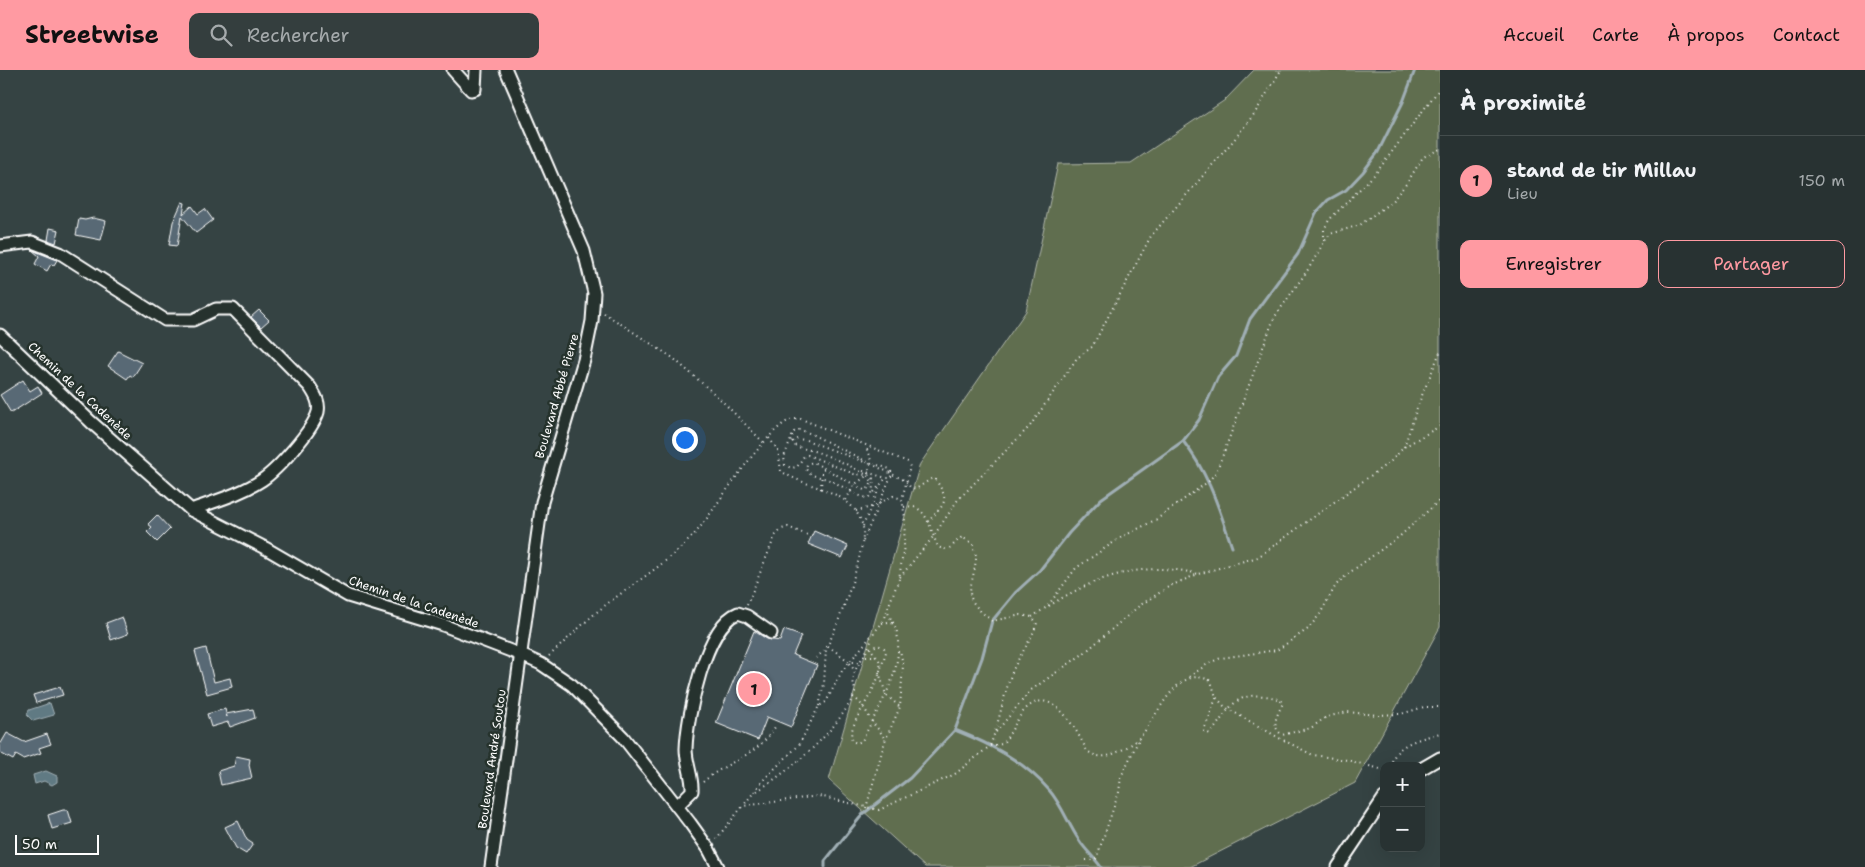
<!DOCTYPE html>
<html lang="fr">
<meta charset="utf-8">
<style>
body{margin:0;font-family:"Shantell Sans",sans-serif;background:#343e3e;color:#f1f3f6}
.controls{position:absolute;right:15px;bottom:15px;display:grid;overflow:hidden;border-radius:10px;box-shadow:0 5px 20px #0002}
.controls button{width:45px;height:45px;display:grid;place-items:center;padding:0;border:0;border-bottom:1px solid #444d4d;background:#283232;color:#f1f3f6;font:25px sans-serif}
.scale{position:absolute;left:15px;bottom:12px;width:84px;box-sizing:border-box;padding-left:5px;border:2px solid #fff;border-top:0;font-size:14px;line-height:18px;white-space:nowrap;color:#fff;-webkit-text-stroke:4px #26332d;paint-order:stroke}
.you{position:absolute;left:684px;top:369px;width:18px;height:18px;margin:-12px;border:4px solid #fff;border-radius:50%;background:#1a73e8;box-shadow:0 0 0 8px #1a73e833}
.badge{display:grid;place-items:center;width:32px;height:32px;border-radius:50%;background:#ff9aa2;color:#111;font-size:16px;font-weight:700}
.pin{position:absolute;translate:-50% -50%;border:2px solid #fff;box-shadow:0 1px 5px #0006}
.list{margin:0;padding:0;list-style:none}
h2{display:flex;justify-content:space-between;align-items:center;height:65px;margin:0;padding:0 20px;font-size:21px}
h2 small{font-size:16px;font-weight:400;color:#a5aaac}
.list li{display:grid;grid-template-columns:32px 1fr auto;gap:15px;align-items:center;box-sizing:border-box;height:90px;padding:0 20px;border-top:1px solid #444d4d}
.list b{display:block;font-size:19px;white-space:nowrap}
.list p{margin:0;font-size:16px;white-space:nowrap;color:#a5aaac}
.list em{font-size:16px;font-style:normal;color:#a5aaac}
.actions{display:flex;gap:10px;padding:15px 20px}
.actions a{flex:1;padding:11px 0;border:1px solid #ff9aa2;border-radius:10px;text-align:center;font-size:18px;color:#ff9aa2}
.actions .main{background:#ff9aa2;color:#111}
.icon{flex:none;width:28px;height:28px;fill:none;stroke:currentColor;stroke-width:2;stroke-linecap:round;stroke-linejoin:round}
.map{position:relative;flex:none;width:1440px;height:797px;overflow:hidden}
header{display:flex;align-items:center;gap:30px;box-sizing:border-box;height:70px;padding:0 25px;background:#ff9aa2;color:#111}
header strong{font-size:24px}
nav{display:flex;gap:28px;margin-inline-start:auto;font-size:18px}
.search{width:350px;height:45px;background:#343e3e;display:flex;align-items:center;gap:12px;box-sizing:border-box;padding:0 18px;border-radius:10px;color:#a5aaac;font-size:19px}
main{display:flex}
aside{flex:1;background:#283232}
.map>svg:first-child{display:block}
.green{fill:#606e50;stroke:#b0b6a8}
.water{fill:#617a83;stroke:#a0afb5}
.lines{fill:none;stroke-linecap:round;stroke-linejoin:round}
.stream{stroke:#a0afb5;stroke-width:3}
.building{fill:#586975;stroke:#fff}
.minor-casing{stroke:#fff;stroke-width:15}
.path{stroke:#fff;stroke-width:2;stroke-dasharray:1 4;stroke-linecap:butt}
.minor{stroke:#26332d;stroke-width:11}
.labels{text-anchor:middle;stroke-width:5;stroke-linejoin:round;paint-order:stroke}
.street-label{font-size:12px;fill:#fff;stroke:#26332d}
</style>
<header>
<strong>Streetwise</strong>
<div class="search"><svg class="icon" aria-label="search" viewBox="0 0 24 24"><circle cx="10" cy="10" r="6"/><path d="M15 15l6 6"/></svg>Rechercher</div>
<nav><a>Accueil</a><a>Carte</a><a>À propos</a><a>Contact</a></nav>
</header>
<main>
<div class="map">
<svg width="1440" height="797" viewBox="0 0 1440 797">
<rect width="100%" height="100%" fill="#354343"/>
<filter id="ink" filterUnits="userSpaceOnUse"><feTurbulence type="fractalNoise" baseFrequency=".02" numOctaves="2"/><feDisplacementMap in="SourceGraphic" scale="10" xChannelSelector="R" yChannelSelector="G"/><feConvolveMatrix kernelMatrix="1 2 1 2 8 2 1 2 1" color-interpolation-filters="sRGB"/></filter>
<g filter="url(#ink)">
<!-- green -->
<polygon class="green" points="1254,0 1440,0 1440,557 1355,713 1190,797 925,797 829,710 920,394 1026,241 1058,94 1131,93 1225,30"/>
<!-- water -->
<g class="water">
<polygon points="50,633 54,645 33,651 27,645 29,640"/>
<polygon points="46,701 57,706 57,712 52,715 44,711 35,714 33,705"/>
</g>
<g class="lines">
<!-- stream -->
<g class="stream">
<path d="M1183,371c27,35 35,65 49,106"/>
<path d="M955,660c35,14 69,31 94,60 13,15 19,34 30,50 6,10 15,17 22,27"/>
<polyline points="825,797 825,791 863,744 910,708 955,660 982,588 992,551 1016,522 1040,500 1069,463 1101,429 1183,371 1199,350 1218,307 1236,286 1250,249 1298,184 1316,143 1328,130 1346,120 1363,102 1378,82 1403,32 1415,0"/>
</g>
</g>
<!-- building -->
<g class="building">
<polygon points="182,132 185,133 183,144 192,136 198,144 205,139 213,150 196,163 182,146 177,176 169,175 173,152"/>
<polygon points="93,148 106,151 101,170 76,165 79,149 85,150"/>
<polygon points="50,158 59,160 56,173 48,170"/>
<polygon points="32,180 57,190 54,195 51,194 47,201 35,194 39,186"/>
<polygon points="259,240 269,250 261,257 251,247"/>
<polygon points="118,281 142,293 133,307 130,305 127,309 108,296"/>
<polygon points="23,310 30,321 38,316 42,323 11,343 0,325"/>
<polygon points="157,445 170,459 157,472 147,462 152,457 148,454"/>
<polygon points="814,461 848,476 842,488 808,474"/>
<polygon points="122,547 128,564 111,570 106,553"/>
<polygon points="784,560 801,566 793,585 817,595 791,657 767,647 758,670 716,653 754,561 767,569 780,571"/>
<polygon points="206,578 214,612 230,608 232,617 207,624 195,581"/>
<polygon points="60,617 63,625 36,633 33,625"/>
<polygon points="225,639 227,647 226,644 253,639 255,648 230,657 228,652 211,657 207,644"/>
<polygon points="7,663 24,672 47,664 51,674 39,678 41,683 23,689 16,685 13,690 0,683 0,675"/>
<polygon points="236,686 250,689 249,695 252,708 221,715 218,701 234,696"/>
<polygon points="63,740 68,740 72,753 52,759 48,745"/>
<polygon points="238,751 247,770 253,774 246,784 236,778 225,757"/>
</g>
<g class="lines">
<defs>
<g id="minor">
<polyline points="453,0 471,20 475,19 476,0"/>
<path d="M0,176l32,-4 28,11 105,67h28l23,-11h17l77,78c5,8 10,15 8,25 -5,18 -40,57 -56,68 -21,14 -47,21 -71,30"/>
<polyline points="0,265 91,352 191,440 267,479 348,526 443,555 521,585 541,594 572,615 623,667 690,753 708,778 718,797"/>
<polyline points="1421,699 1440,688"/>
<path d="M677,736l15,-15c1,-14 -6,-28 -6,-42 1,-33 19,-123 52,-136l9,3 24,17"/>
<polyline points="491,797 542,432 584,290 592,251 594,223 584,181 506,0"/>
<polyline points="1338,797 1384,728"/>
</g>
</defs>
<!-- minor casing -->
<use href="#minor" class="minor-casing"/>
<!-- path -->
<g class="path">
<polyline points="1324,171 1324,160 1329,150 1376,103 1440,18"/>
<polyline points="604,243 673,288 718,327 764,373"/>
<path d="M792,366l2,9c7,4 15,4 23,7 20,7 38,16 57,27l-2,15 -4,4c-14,-2 -27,-14 -41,-19 -8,-3 -17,-2 -21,-10l1,-5 6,-2 51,28 5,-2 3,-6 -4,-7 -14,-1 -46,-19 -4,1 -7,11 -6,1 -6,-3 -1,-8 10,-25 5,-2 8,2 99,49 4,6 6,2 15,-10h4c17,24 8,25 -7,43"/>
<path d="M769,368l9,12 3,21c23,16 55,16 74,39 3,4 7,12 8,17 3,24 -24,95 -35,118 -3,6 -9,10 -13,14"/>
<polyline points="792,372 797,369 806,370 867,393"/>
<polyline points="1404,377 1418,335 1440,282"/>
<polyline points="863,401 886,408"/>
<polyline points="821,419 822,400 827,399"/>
<polyline points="874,422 880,415"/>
<polyline points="846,430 854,415 868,405 871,387 865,376"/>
<path d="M904,437c23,-5 26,23 34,40 13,6 14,-3 24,-10l11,7c0,5 4,11 3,15 -4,35 -17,35 16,62l29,-6 11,2 5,6c-7,21 -19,33 -26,52 -8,23 -12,48 -21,71"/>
<polyline points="856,441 872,437 893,426 902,429"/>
<polyline points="863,456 881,414 886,408 891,408"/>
<polyline points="863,471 892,404 890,399 874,394"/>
<polyline points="900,507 933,467 957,431 1030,356 1077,288 1092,277 1151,166 1233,71 1255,43 1281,0"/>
<polyline points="747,535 775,466 782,459 788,457 807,465"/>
<path d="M1049,536c45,-29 95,-46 149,-32"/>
<polyline points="1032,547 1047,537 1076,498 1120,468 1157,449 1209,411 1216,402 1224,382 1274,248 1309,198 1324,172 1330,164 1360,155 1391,132 1407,113 1423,87 1440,79"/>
<polyline points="882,553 888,552 894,554"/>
<polyline points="828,576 850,592 860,592"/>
<path d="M549,586c18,-16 35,-34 54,-49 33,-26 76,-50 102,-86 15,-21 63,-93 85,-101 3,-1 8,-1 11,-1l107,43 2,5 -8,32 3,19 -1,28 -5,33 -17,44 -40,48 -16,31 -7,4 -20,39 -34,33 -22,28"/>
<path d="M866,586h10c19,18 -32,66 -24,85l5,2 5,-2c16,-34 42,-68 35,-108 -1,-9 -7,-13 -9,-21"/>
<polyline points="876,586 870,578 878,575 884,578 886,582 881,598"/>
<polyline points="850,593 855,602"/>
<polyline points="879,602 886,625 900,637"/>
<polyline points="1189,607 1209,593 1221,588 1277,580 1308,559 1320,544 1336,515 1349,503 1400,466 1440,430"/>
<path d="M853,627c9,6 13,14 18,23 4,7 9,9 14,20"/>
<path d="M1216,628l-12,33 6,3c18,-21 22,-42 55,-38 7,1 13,2 18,7 -6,13 -13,22 -1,32l29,-7 15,-11 22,-5 29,3 24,-1 23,-7h16"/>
<polyline points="819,636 824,614 826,579"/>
<polyline points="996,662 1031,620 1083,584 1139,536 1170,516 1198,504 1258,487 1391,391 1404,377 1440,356"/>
<path d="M1391,696c3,-23 30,-27 49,-33"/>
<path d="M703,712c25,-22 54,-25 72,-55"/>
<path d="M757,721c36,-23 79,-58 98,-98 0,-5 -2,-10 -2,-15 2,-13 15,-25 19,-40"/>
<polyline points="866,738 885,671 900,637 903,595 900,580"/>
<path d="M716,769l27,-33 76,-10 60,14 76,-36 35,-28 12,-2c9,-10 13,-22 21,-32 28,-33 54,19 64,39 9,6 16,7 26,3 9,-4 19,-9 26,-16 18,-19 37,-76 72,-57l5,16 9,10 54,31 34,17 34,5 37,10"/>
<polyline points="1086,790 1096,789 1119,722 1121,707 1139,669"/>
</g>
<!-- minor -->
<use href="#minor" class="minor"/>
</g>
</g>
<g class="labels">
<!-- street labels -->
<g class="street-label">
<text transform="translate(80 321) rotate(43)" y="4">Chemin de la Cadenède</text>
<text transform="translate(557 326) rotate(-74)" y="4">Boulevard Abbé Pierre</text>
<text transform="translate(414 532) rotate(19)" y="4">Chemin de la Cadenède</text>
<text transform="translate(492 689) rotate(-82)" y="4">Boulevard André Soutou</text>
</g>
</g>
</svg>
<div class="controls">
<button>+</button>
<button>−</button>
</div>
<div class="scale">50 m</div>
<div class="you"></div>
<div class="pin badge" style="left:754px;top:619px">1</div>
</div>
<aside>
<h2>À proximité<small></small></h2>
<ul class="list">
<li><span class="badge">1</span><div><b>stand de tir Millau</b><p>Lieu</p></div><em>150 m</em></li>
</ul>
<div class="actions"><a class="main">Enregistrer</a><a>Partager</a></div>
</aside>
</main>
